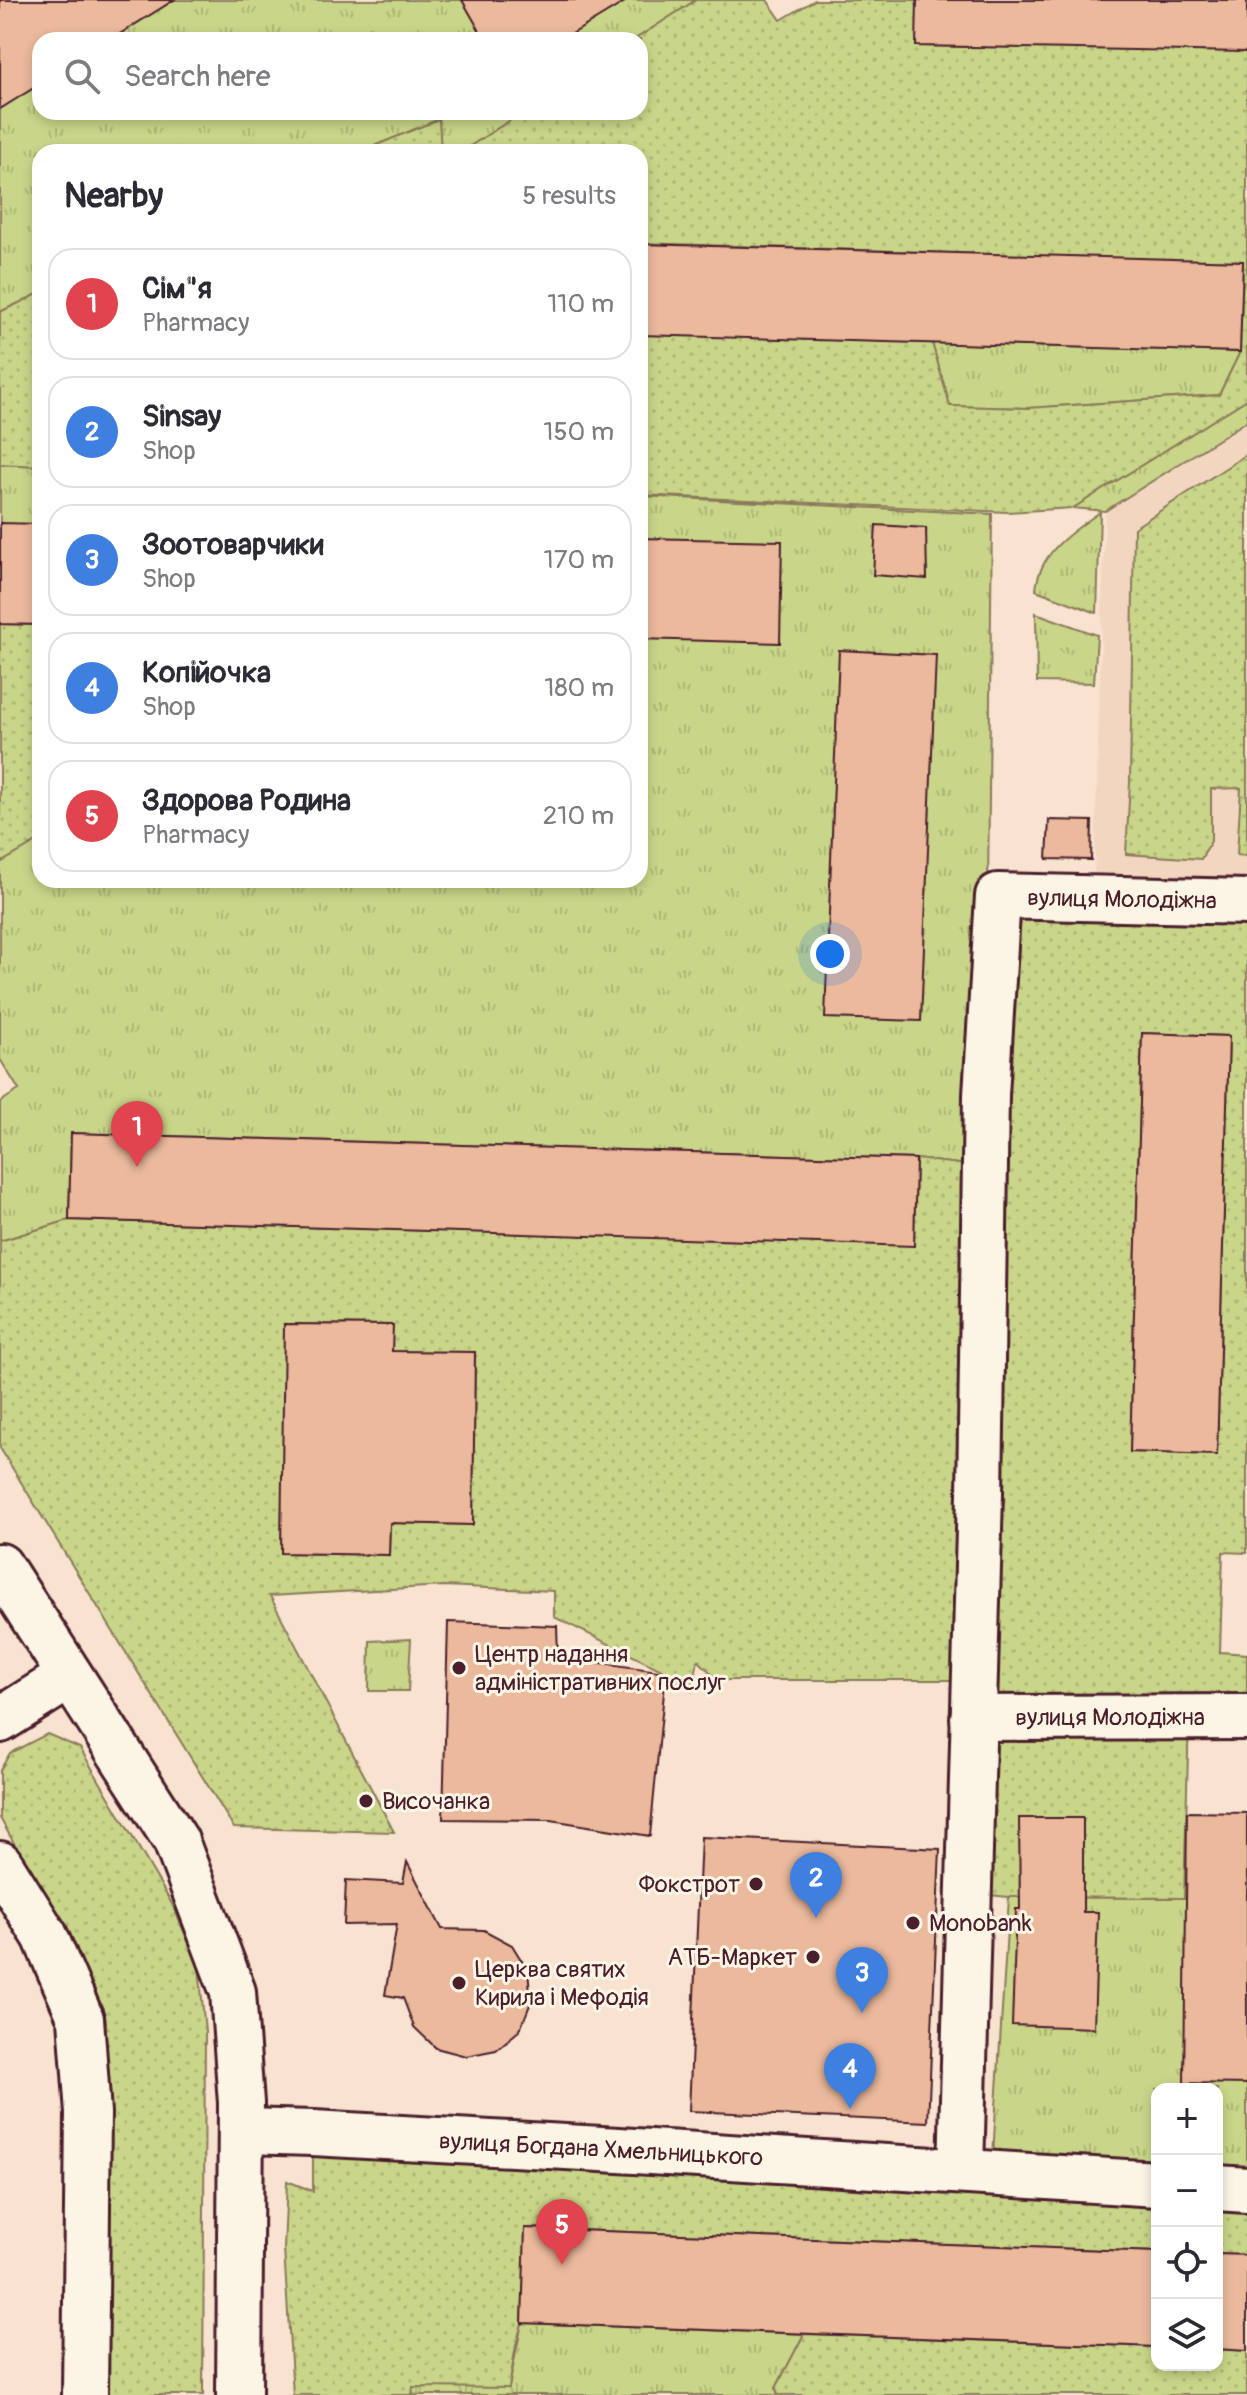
<!DOCTYPE html>
<meta charset="utf-8">
<style>
body{margin:0;font-family:Pangolin,sans-serif;background:#f7f7f7;color:#2b2b33}
.controls{position:absolute;right:24px;bottom:24px;display:grid;overflow:hidden;border-radius:16px;box-shadow:0 4px 12px #0003}
.controls button{width:72px;height:72px;display:grid;place-items:center;padding:0;border:0;border-bottom:2px solid #e1e1e2;background:#fff;color:#2b2b33;font:40px sans-serif}
.you{position:absolute;left:830px;top:954px;width:28px;height:28px;margin:-20px;border:6px solid #fff;border-radius:50%;background:#1a73e8;box-shadow:0 0 0 12px #1a73e833}
.badge{display:grid;place-items:center;width:52px;height:52px;border-radius:50%;background:#4a1f2b;color:#fff;font-size:26px;font-weight:700}
.pin{position:absolute;translate:-50% -66px;filter:drop-shadow(0 2px 4px #0008)}
.pin::after{content:'';position:absolute;top:42px;width:28px;height:24px;background:inherit;clip-path:polygon(0 0,100% 0,50% 100%)}
.list{margin:0;padding:0;list-style:none}
h2{display:flex;justify-content:space-between;align-items:center;height:104px;margin:0;padding:0 32px;font-size:34px}
h2 small{font-size:26px;font-weight:400;color:#7c7c81}
.list li{display:grid;grid-template-columns:52px 1fr auto;gap:24px;align-items:center;box-sizing:border-box;height:112px;margin:0 16px 16px;padding:0 16px;border:2px solid #e1e1e2;border-radius:24px}
.list b{display:block;font-size:30px;white-space:nowrap}
.list p{margin:0;font-size:26px;white-space:nowrap;color:#7c7c81}
.list em{font-size:26px;font-style:normal;color:#7c7c81}
.icon{flex:none;width:44px;height:44px;fill:none;stroke:currentColor;stroke-width:2;stroke-linecap:round;stroke-linejoin:round}
.map{position:relative;flex:none;width:1247px;height:2395px;overflow:hidden}
.search{position:absolute;background:#fff;box-shadow:0 4px 12px #0003;left:32px;top:32px;width:616px;height:88px;display:flex;align-items:center;gap:20px;box-sizing:border-box;padding:0 28px;border-radius:24px;color:#7c7c81;font-size:30px}
.panel{position:absolute;background:#fff;box-shadow:0 4px 12px #0003;left:32px;top:144px;width:616px;height:744px;border-radius:24px}
.map>svg:first-child{display:block}
.built{fill:#f3d6c0}
.grass{fill:url(#grass-tufts);stroke:#8a7a5a;stroke-width:2}
.park{fill:url(#park-dots);stroke:#8a7a5a;stroke-width:2;fill-rule:evenodd}
.building{fill:#ebb99c;stroke:#4a1f2b;stroke-width:2}
.lines{fill:none;stroke-linecap:round;stroke-linejoin:round}
.minor-casing{stroke:#4a1f2b;stroke-width:50}
.minor{stroke:#fcf5e5;stroke-width:44}
.poi-dot{fill:#4a1f2b;stroke:#fcf5e5;stroke-width:3}
.labels{text-anchor:middle;stroke-width:6;stroke-linejoin:round;paint-order:stroke}
.street-label{font-size:24px;fill:#4a1f2b;stroke:#fcf5e5}
.poi-label{font-size:24px;fill:#4a1f2b;stroke:#fcf5e5;text-anchor:start}
</style>
<div class="map">
<svg width="1247" height="2395" viewBox="0 0 1247 2395">
<defs>
<pattern id="grass-tufts" width="24" height="20" patternUnits="userSpaceOnUse" patternTransform="scale(2)"><rect width="24" height="20" fill="#c9d689"/><path d="M3 7l-1-3M5 7V3M7 7l1-3M15 17l-1-3M17 17v-4M19 17l1-3" fill="none" stroke="#aeb776"/></pattern>
<pattern id="park-dots" width="8" height="8" patternUnits="userSpaceOnUse" patternTransform="scale(2)"><rect width="8" height="8" fill="#c9d689"/><path d="M2 2h.1M6 6h.1" fill="none" stroke="#aeb776" stroke-width="1.8" stroke-linecap="round"/></pattern>
</defs>
<rect width="100%" height="100%" fill="#f7e3cf"/>
<filter id="ink" filterUnits="userSpaceOnUse"><feTurbulence type="fractalNoise" baseFrequency=".0125" numOctaves="2"/><feDisplacementMap in="SourceGraphic" scale="16" xChannelSelector="R" yChannelSelector="G"/><feConvolveMatrix kernelMatrix="1 2 1 2 8 2 1 2 1" color-interpolation-filters="sRGB"/></filter>
<g filter="url(#ink)">
<!-- built -->
<polygon class="built" points="1247,421 1247,890 1094,886 1105,511"/>
<!-- grass -->
<g class="grass">
<polygon points="174,0 696,0 634,40 110,40"/>
<polygon points="40,84 40,112 523,112 461,152 441,152 438,120 360,152 40,152 40,293 0,312 0,109"/>
<polygon points="932,343 1240,352 1219,395 1028,408 950,406"/>
<polygon points="1247,399 1247,421 1105,511 1073,508"/>
<polygon points="0,464 40,466 40,625 0,624"/>
<polygon points="640,496 992,514 985,1167 916,1159 71,1133 69,1220 0,1241 0,1102 19,1090 0,1059 0,863 40,840 40,880 640,880"/>
<path d="M1100,512l-3,101 -61,-23c3,-38 36,-58 64,-78z"/>
<polygon points="1036,613 1097,635 1094,683 1037,682"/>
<polygon points="411,1639 408,1691 369,1691 370,1641"/>
<polygon points="1187,1863 1247,1864 1247,2190 1217,2188 1217,2089 1157,2089 1157,2183 992,2172 1009,1897 1183,1898"/>
<polygon points="522,2323 804,2334 776,2388 778,2395 412,2395 412,2387 509,2387"/>
</g>
<!-- park -->
<g class="park">
<polygon points="696,0 767,0 781,20 815,0 917,0 917,46 1247,51 1247,399 1073,508 1007,512 640,495 640,334 932,343 950,406 1028,408 1219,395 1240,352 1243,262 640,243 640,152 461,152 523,112 640,112 640,40 634,40"/>
<polygon points="439,119 441,152 360,152"/>
<polygon points="40,293 40,466 0,464 0,312"/>
<polygon points="1247,454 1247,856 1237,855 1241,788 1211,789 1211,841 1201,859 1126,854 1130,782 1134,528"/>
<polygon points="0,624 40,625 40,840 0,863"/>
<path d="M998,896l249,6v651l-24,-1 -3,100 27,2v63h-58l-5,181 -175,-1 -40,-4 5,-213h-256l-20,-20 -6,31 -26,-19 -112,-55v-26l-110,-5 -174,10 124,236 -160,-4 -234,-380v-207l69,-21 845,25 2,-86 69,8zM1142,1033l87,3 -12,419 -87,-3zM285,1324l107,1v26l83,2 -2,172 -83,-2 -1,32 -108,-2z"/>
<polygon points="47,1734 80,1748 172,1904 199,1966 205,2032 203,2395 105,2395 106,2019 93,1985 0,1818 0,1770 10,1753"/>
<polygon points="313,2133 1157,2185 1157,2252 526,2228 522,2323 516,2345 509,2388 413,2387 412,2395 293,2395 284,2249 287,2181 313,2191"/>
<polygon points="1217,2189 1247,2191 1247,2255 1217,2254"/>
<polygon points="804,2334 1157,2347 1157,2365 1217,2365 1217,2349 1247,2351 1247,2395 778,2395 776,2388"/>
</g>
<!-- building -->
<g class="building">
<polygon points="0,0 174,0 110,40 40,40 40,84 0,109"/>
<polygon points="462,0 628,0 562,40 485,40"/>
<polygon points="917,0 1247,0 1247,52 916,46"/>
<polygon points="640,244 1243,261 1240,352 640,335"/>
<polygon points="0,523 40,524 40,625 0,624"/>
<polygon points="876,525 926,528 927,579 873,575"/>
<polygon points="640,538 782,541 780,643 640,639"/>
<polygon points="839,650 936,655 921,1021 825,1018"/>
<polygon points="1049,820 1092,821 1091,860 1047,859"/>
<polygon points="1142,1033 1229,1036 1217,1455 1130,1452"/>
<polygon points="71,1133 916,1159 914,1246 69,1220"/>
<polygon points="284,1324 393,1325 392,1351 475,1352 473,1525 390,1523 389,1555 281,1553"/>
<polygon points="448,1622 557,1626 558,1657 666,1672 650,1836 551,1820 443,1819"/>
<polygon points="1187,1812 1247,1813 1247,2084 1184,2083"/>
<polygon points="1019,1818 1083,1818 1083,1912 1098,1912 1094,2028 1012,2025 1016,1909 1020,1909"/>
<polygon points="701,1837 940,1849 928,2122 689,2111"/>
<polygon points="407,1862 442,1929 484,1930 512,1945 528,1971 531,2002 520,2030 496,2050 466,2056 436,2048 414,2027 403,1998 385,1995 397,1924 344,1925 346,1880 403,1883"/>
<polygon points="525,2228 1157,2252 1157,2347 522,2323"/>
<polygon points="1217,2254 1247,2255 1247,2351 1217,2349"/>
</g>
<g class="lines">
<defs>
<g id="minor">
<polyline points="0,1566 176,1841 233,1992 241,2103 239,2395"/>
<polyline points="973,1718 1247,1717"/>
<polyline points="0,1720 70,1676"/>
<polyline points="0,1864 45,1936 81,2019 88,2113 85,2395"/>
<polyline points="241,2131 313,2133 619,2150 1157,2184"/>
<polyline points="961,2170 980,1494 986,1095 998,896 1247,902"/>
<polyline points="1217,2188 1247,2190"/>
</g>
</defs>
<!-- minor casing -->
<use href="#minor" class="minor-casing"/>
<!-- minor -->
<use href="#minor" class="minor"/>
</g>
</g>
<!-- markers -->
<g class="poi-dot">
<circle cx="459" cy="1668" r="8"/>
<circle cx="366" cy="1801" r="8"/>
<circle cx="756" cy="1884" r="8"/>
<circle cx="913" cy="1923" r="8"/>
<circle cx="813" cy="1957" r="8"/>
<circle cx="459" cy="1983" r="8"/>
</g>
<g class="labels">
<!-- street labels -->
<g class="street-label">
<text transform="translate(1122 899) rotate(1)" y="8">вулиця Молодіжна</text>
<text x="1110" y="1725">вулиця Молодіжна</text>
<text transform="translate(601 2149) rotate(3)" y="8">вулиця Богдана Хмельницького</text>
</g>
<!-- poi labels -->
<g class="poi-label">
<text x="475" y="1662">Центр надання<tspan x="475" dy="28">адміністративних послуг</tspan></text>
<text x="382" y="1809">Височанка</text>
<text x="740" y="1892" text-anchor="end">Фокстрот</text>
<text x="929" y="1931">Monobank</text>
<text x="797" y="1965" text-anchor="end">АТБ-Маркет</text>
<text x="475" y="1977">Церква святих<tspan x="475" dy="28">Кирила і Мефодія</tspan></text>
</g>
</g>
</svg>
<div class="controls">
<button>+</button>
<button>−</button>
<button><svg class="icon" aria-label="locate" viewBox="0 0 24 24"><circle cx="12" cy="12" r="6"/><path d="M12 2v4M12 18v4M2 12h4M18 12h4"/></svg></button>
<button><svg class="icon" aria-label="layers" viewBox="0 0 24 24"><path d="M12 4l9 5-9 5-9-5zM3 14l9 5 9-5"/></svg></button>
</div>
<div class="you"></div>
<div class="pin badge" style="left:137px;top:1167px;background:#e0444e">1</div>
<div class="pin badge" style="left:816px;top:1918px;background:#3f7fe0">2</div>
<div class="pin badge" style="left:862px;top:2013px;background:#3f7fe0">3</div>
<div class="pin badge" style="left:850px;top:2109px;background:#3f7fe0">4</div>
<div class="pin badge" style="left:562px;top:2265px;background:#e0444e">5</div>
<div class="search"><svg class="icon" aria-label="search" viewBox="0 0 24 24"><circle cx="10" cy="10" r="6"/><path d="M15 15l6 6"/></svg>Search here</div>
<section class="panel">
<h2>Nearby<small>5 results</small></h2>
<ul class="list">
<li><span class="badge" style="background:#e0444e">1</span><div><b>Сім&quot;я</b><p>Pharmacy</p></div><em>110 m</em></li>
<li><span class="badge" style="background:#3f7fe0">2</span><div><b>Sinsay</b><p>Shop</p></div><em>150 m</em></li>
<li><span class="badge" style="background:#3f7fe0">3</span><div><b>Зоотоварчики</b><p>Shop</p></div><em>170 m</em></li>
<li><span class="badge" style="background:#3f7fe0">4</span><div><b>Копійочка</b><p>Shop</p></div><em>180 m</em></li>
<li><span class="badge" style="background:#e0444e">5</span><div><b>Здорова Родина</b><p>Pharmacy</p></div><em>210 m</em></li>
</ul>
</section>
</div>
